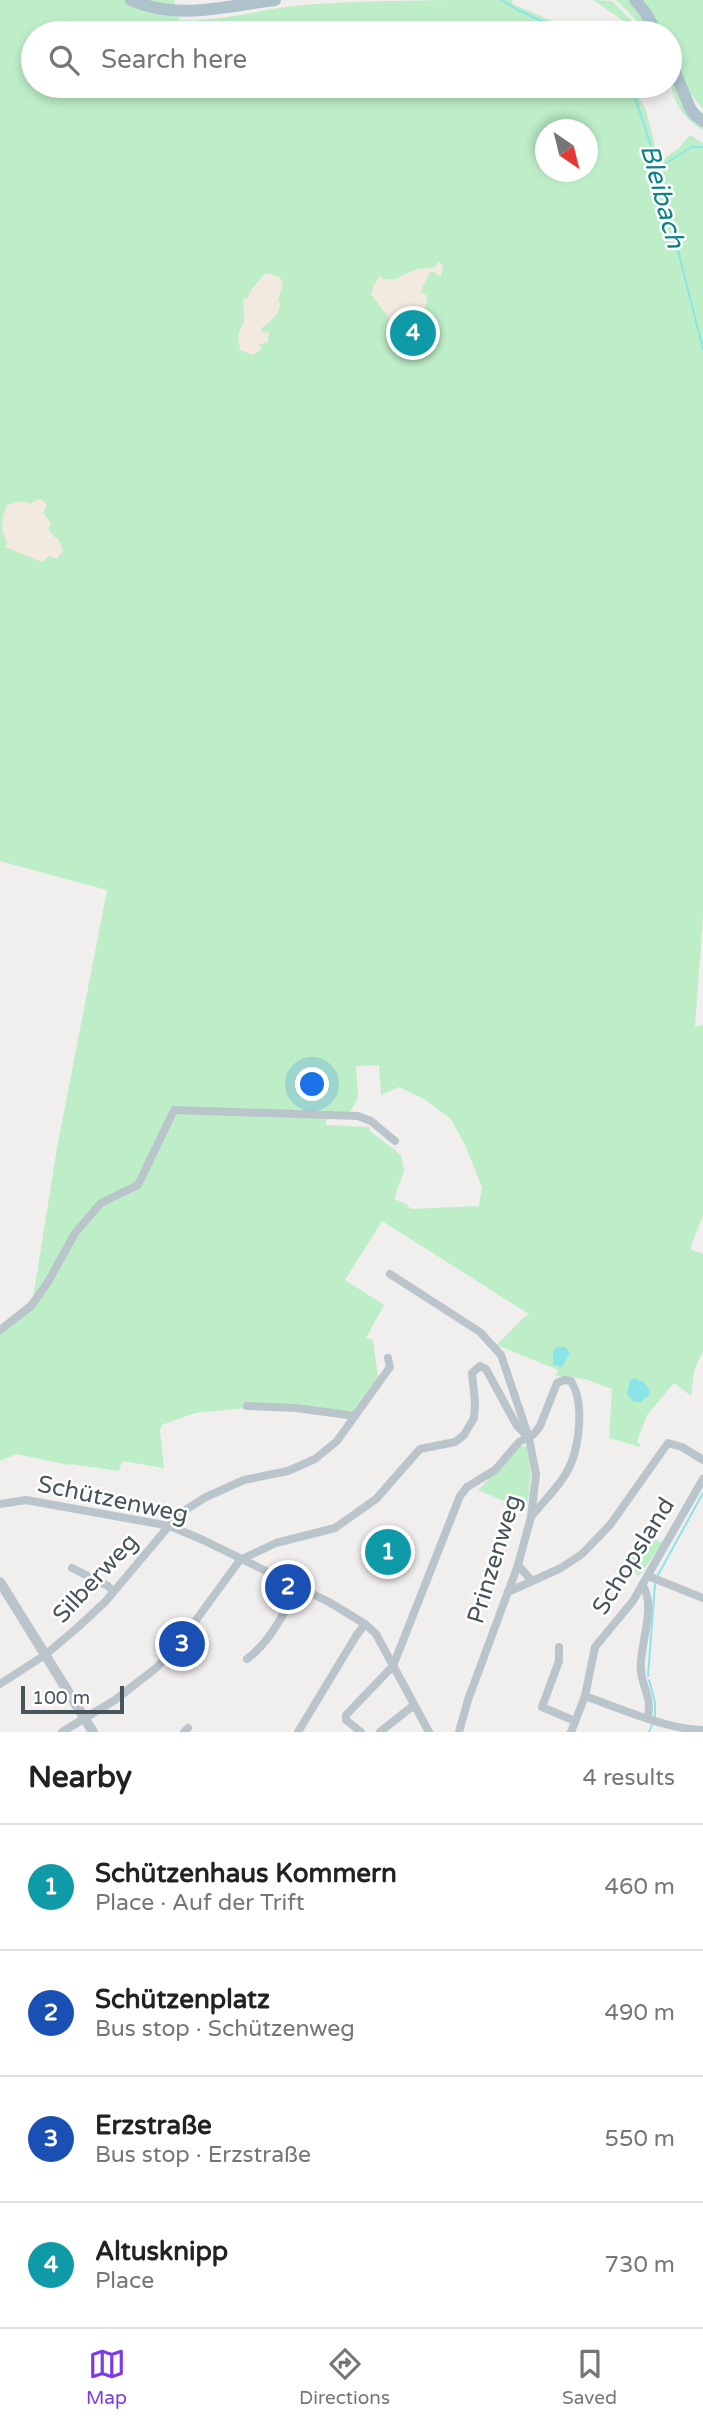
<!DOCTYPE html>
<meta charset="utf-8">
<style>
body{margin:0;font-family:"Varela Round",sans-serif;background:#f2f2f2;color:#222}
.compass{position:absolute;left:535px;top:119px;width:63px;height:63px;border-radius:50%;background:#fff;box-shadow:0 4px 10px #0003;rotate:145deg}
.scale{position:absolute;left:21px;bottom:18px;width:103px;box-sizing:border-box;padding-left:7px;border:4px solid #47555b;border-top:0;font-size:19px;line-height:24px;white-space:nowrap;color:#47555b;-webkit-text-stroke:5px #fff;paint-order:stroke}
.you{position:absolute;left:313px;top:1085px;width:24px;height:24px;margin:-18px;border:5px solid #fff;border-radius:50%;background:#1a73e8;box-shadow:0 0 0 10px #1a73e833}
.badge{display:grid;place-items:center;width:46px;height:46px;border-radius:50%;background:#7c3aed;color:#fff;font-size:23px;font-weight:700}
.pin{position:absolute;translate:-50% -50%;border:4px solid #fff;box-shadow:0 2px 7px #0006}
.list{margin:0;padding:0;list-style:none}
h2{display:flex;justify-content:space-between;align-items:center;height:91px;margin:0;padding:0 28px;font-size:30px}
h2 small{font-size:23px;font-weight:400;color:#767676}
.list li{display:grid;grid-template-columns:46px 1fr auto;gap:21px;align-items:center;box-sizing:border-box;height:126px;padding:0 28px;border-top:2px solid #e0e0e0}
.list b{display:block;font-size:26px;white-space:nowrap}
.list p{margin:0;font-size:23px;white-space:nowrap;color:#767676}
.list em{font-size:23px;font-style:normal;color:#767676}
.icon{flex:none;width:38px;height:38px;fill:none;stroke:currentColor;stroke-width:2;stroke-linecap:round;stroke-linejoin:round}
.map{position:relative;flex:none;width:703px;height:1732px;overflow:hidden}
.search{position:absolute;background:#fff;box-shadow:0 4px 10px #0003;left:21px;right:21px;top:21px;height:77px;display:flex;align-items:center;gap:18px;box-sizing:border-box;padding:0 24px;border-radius:38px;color:#767676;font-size:26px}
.sheet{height:595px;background:#fff}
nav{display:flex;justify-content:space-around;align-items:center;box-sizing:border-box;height:98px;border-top:2px solid #e0e0e0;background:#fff;font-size:19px;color:#767676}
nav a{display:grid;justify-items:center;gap:4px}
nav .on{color:#7c3aed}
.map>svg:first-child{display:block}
.green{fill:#bdeec8;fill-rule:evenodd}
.sand{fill:#f2e9df}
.water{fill:#8be4e9}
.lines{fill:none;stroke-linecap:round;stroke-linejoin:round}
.stream{stroke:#8be4e9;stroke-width:2}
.minor{stroke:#bac5cb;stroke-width:8}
.tertiary{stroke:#bac5cb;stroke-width:10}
.primary{stroke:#aec2cc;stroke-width:12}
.labels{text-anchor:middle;stroke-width:5;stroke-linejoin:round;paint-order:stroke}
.street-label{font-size:24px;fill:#47555b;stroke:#fff}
.water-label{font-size:26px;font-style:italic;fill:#108187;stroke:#fff}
</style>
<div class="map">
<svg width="703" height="1732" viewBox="0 0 703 1732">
<rect width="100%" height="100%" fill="#f1eeee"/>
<!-- green -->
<g class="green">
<path d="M0,0h174l6,20c43,2 79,-11 122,-15 69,-5 139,-5 209,-5l2,4 66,29h-546v53h599l14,24 13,52 19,-13 12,-14 13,8v774l-8,110 8,-2v190l-13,34 13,5v97l-9,20 -3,25 -17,-13 -27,32 -10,26 4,6 -32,-9 3,-49 -27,-10 -29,-3 2,-6 -61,-25 26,-27 6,-4 -147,-93 -37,59 39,25 -18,33 7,2 5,37 -24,35 -64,-7 -46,-2 2,5 -51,5 -33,12 -2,5 4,38 -42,-7 -3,10 -49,-7 -1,1 -53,-11 -16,7v-135l33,-28 24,-150 50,-258 -107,-29zM546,130h42v42h-42zM433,268l5,9 -4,-5h-4l-10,20 -6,31 -15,4 -4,-1 -24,-32 3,-9 4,-5 18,-1 21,-10zM265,274h8l6,25 -19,30 3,4h6l-2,9 -10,3 5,3 -9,7 -12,-5 -3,-15 6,-13v-24l3,1 5,-10zM24,501l19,11 5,17 6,8 -5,18 -7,6 -36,-14zM379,1065l2,30 18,-8 25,12 27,20 15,28 16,41 -3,18 -68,3 -5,-5 -12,-5 10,-28 -3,-16 -31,-24v-4l-44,-2v-7l23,-4 9,-17 -2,-31z"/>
<polygon points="593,0 612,1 635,24 640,32"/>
<path d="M616,0h12l8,7 16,26 -4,-2 -4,2c-6,-13 -18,-23 -28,-33z"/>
<polygon points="639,0 703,0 703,109 690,93 670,50 670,33 662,33 652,12"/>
<path d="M670,71l33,54v5c-22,-12 -33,-33 -33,-59z"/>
<polygon points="520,1446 527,1447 531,1471 527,1511 478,1490"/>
<path d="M652,1538l11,5 -24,33 -14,-10c1,-15 12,-17 24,-20z"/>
</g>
<!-- sand -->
<g class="sand">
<path d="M439,262l4,3 -2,12 -7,-5h-4l-10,19 7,5c-1,19 -13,32 -32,30l-24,-32 3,-9 6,-10 4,5 12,-1 21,-10 16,-1z"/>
<path d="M265,274l15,3 3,8 -6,16 3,1c1,11 -11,22 -20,27l4,4 5,-1 -2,10 -9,3 4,3 -5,2 -3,5 -14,-5 -2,-15 6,-13 -1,-24 4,1 5,-10z"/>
<path d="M38,499l5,1 4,5 -4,8 8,10 -3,6 6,8 4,1 5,12 -6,9 -8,-3 -7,6 -37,-15 2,-6c-7,-10 -6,-24 0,-36l13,-4 10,3z"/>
</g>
<!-- water -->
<g class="water">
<polygon points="556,1347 565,1347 570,1353 562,1367 553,1365 553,1352"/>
<path d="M635,1378c8,4 15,7 15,17l-10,7h-6l-7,-8 3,-14z"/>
</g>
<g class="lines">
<!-- stream -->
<g class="stream">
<polyline points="501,0 520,11 567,33"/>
<polyline points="628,86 634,95 652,149 703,349"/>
<polyline points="658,168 692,147 703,147"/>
<polyline points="658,1575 703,1493"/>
<polyline points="648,1676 655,1584"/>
<polyline points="649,1680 655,1702 655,1717"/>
<polyline points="649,1732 653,1722"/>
</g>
<!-- minor -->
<g class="minor">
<polyline points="390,1274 480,1332 501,1355 529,1438 536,1474 531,1517 518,1565 468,1700 459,1732"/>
<polyline points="0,1330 31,1306 48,1282 75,1233 101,1203 138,1185 174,1110 358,1116 371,1121 395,1141"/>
<polyline points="247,1406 296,1408 355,1416"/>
<polyline points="0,1504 26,1500 170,1526 203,1540 329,1602 365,1624 376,1634 429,1732"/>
<polyline points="518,1565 532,1581"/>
<polyline points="72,1568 108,1586 113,1591"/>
<polyline points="648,1576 703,1598"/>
<path d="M642,1585c16,20 -4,63 -1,86 2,19 11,26 7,47"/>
<polyline points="508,1592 561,1568 582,1554 610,1525 668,1443 682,1447 703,1460"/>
<polyline points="559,1647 559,1661 542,1707 575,1721"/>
<path d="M247,1659c25,-19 36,-46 52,-72"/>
<polyline points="0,1684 45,1655 77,1628 105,1602 179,1514 206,1497 244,1480 288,1471 315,1459 337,1441 390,1367 388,1358"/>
<path d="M585,1696c33,12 84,34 118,34"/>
<polyline points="62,1732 115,1700 156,1668 177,1646 240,1560 276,1543 335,1528 376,1499 420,1449 455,1442 464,1435 474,1418 475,1402 472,1373 480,1366 486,1369 517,1426 529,1438"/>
<polyline points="184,1732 188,1728"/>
<polyline points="298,1732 356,1636 365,1624"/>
<path d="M361,1732l-15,-12v-5l47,-49 67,-170 7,-9 28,-17 24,-28 15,-8 6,-8 17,-43 7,-3 7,1c15,24 8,75 -8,97 -9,14 -22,26 -32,39"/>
<polyline points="380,1732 414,1705"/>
<polyline points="571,1732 585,1696 595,1647 633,1601 703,1479"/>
</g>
<!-- tertiary -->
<polyline class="tertiary" points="0,1582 93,1732"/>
<!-- primary -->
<g class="primary">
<path d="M131,0c47,21 95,6 144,0"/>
<polyline points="635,0 645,12 657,33"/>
<polyline points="670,60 690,108 694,114 703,121"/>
</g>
</g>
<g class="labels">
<!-- street labels -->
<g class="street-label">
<text transform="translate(113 1499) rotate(12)" y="8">Schützenweg</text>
<text transform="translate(633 1556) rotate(-58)" y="8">Schopsland</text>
<text transform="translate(494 1559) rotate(-73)" y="8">Prinzenweg</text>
<text transform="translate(95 1578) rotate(-47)" y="8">Silberweg</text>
</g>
<!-- water labels -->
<g class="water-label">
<text transform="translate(663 196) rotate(75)" y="9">Bleibach</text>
</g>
</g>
</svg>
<svg class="compass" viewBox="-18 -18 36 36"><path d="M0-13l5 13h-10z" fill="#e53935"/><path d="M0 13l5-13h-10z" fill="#767676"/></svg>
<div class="scale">100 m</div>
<div class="you"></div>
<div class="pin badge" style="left:388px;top:1552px;background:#0f9aa8">1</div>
<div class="pin badge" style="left:288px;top:1587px;background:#1a4fb4">2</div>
<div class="pin badge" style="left:182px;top:1644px;background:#1a4fb4">3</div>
<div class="pin badge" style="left:413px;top:333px;background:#0f9aa8">4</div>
<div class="search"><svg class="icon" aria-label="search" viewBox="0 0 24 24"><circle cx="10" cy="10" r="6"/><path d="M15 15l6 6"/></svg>Search here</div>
</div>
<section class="sheet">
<h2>Nearby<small>4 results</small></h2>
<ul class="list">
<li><span class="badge" style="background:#0f9aa8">1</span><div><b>Schützenhaus Kommern</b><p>Place · Auf der Trift</p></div><em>460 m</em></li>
<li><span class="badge" style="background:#1a4fb4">2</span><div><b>Schützenplatz</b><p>Bus stop · Schützenweg</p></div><em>490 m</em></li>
<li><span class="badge" style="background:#1a4fb4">3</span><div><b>Erzstraße</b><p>Bus stop · Erzstraße</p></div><em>550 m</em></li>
<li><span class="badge" style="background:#0f9aa8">4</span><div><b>Altusknipp</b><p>Place</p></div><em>730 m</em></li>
</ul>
</section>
<nav>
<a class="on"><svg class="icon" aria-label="map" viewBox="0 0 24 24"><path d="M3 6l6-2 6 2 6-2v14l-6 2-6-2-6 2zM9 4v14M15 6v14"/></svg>Map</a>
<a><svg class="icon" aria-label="directions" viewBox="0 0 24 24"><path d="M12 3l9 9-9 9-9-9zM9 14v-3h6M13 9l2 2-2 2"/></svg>Directions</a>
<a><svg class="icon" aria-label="saved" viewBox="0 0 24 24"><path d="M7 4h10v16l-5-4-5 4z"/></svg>Saved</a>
</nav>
